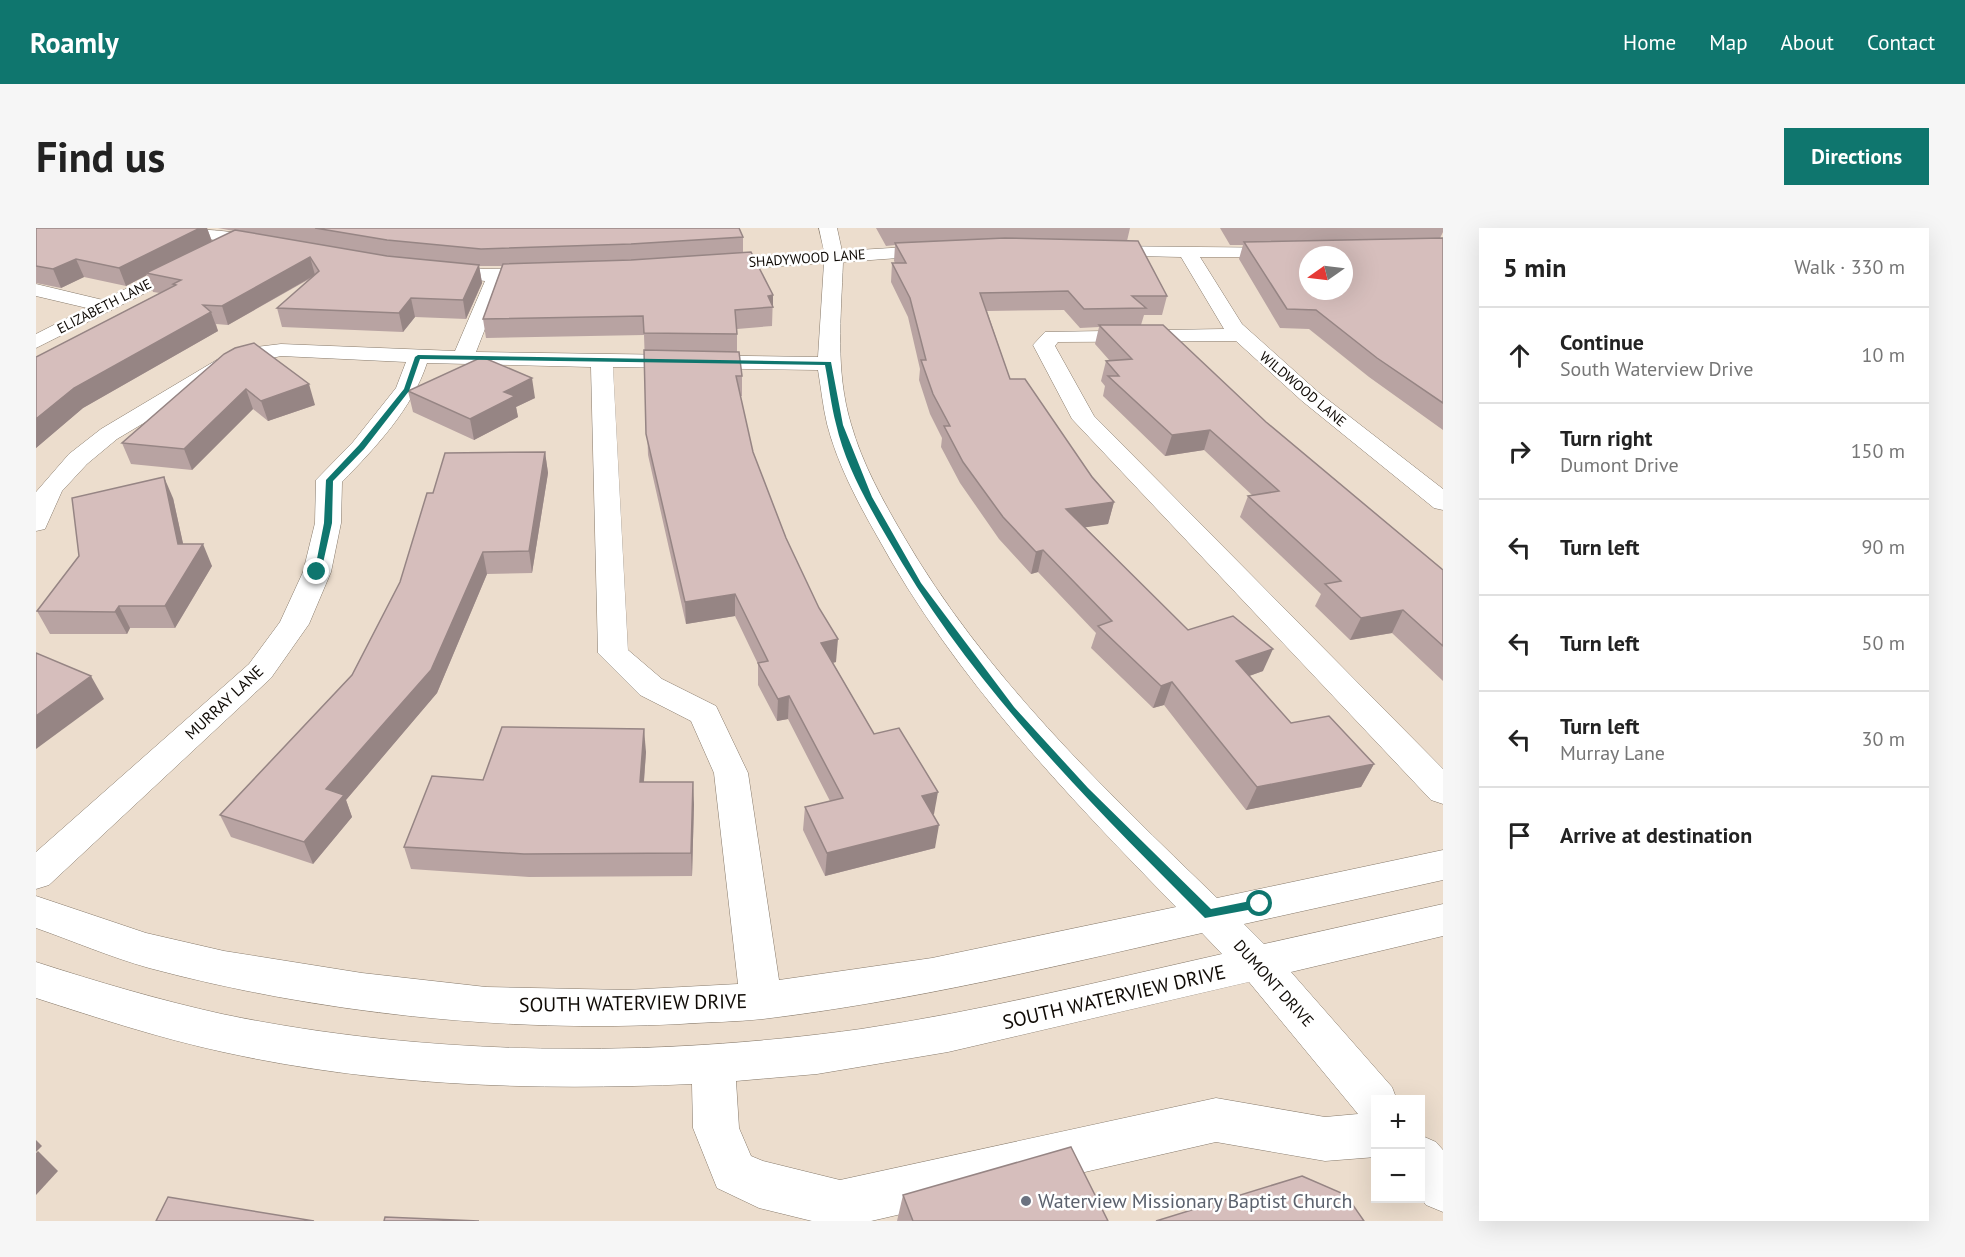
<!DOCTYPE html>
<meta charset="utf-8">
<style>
body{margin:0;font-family:"PT Sans",sans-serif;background:#f6f6f6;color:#222}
.controls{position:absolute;right:18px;bottom:18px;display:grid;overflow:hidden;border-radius:0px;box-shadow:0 6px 24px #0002}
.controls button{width:54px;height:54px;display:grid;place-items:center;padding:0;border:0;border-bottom:2px solid #e0e0e0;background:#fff;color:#222;font:30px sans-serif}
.compass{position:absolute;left:1263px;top:18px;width:54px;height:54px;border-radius:50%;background:#fff;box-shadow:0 6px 24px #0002;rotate:256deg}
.stop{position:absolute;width:18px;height:18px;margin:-14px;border:4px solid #0f766e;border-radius:50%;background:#fff}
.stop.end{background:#0f766e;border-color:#fff;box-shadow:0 2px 6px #0008}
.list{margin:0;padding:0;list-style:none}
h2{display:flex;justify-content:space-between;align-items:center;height:78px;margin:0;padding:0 24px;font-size:26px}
h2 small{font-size:20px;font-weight:400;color:#767676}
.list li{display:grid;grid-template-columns:39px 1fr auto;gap:18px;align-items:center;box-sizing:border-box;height:96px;padding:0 24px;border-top:2px solid #e0e0e0}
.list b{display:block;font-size:22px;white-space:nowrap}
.list p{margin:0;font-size:20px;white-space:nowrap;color:#767676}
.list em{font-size:20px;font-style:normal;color:#767676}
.icon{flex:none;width:33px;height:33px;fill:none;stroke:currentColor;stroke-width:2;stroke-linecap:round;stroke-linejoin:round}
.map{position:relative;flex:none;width:1407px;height:993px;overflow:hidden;border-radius:0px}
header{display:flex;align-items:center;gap:36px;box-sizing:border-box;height:84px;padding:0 30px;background:#0f766e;color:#fff}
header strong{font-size:28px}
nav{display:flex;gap:33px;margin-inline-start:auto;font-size:21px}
.intro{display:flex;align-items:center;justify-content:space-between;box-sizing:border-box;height:144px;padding:0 36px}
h1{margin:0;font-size:42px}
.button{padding:15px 27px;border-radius:0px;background:#0f766e;color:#fff;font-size:21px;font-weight:700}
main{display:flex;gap:36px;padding:0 36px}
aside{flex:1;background:#fff;border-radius:0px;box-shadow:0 6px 24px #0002}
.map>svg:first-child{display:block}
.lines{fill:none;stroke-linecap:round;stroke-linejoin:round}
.minor-casing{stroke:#877a6b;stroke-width:1}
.minor{fill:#fff;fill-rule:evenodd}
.wall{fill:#b8a3a2}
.shaded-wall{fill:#968584}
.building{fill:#d6bebc;stroke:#968584;stroke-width:1.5;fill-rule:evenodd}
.route{fill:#0f766e}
.worship-dot{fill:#6b7280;stroke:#fff;stroke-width:2}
.labels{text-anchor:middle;stroke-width:5;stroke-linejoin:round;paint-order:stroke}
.far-street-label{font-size:14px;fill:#100b06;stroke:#fff}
.street-label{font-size:16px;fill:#100b06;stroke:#fff}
.near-street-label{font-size:20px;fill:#100b06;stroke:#fff}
.near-worship-label{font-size:20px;fill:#5b616d;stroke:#fff;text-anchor:start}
</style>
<header>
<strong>Roamly</strong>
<nav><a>Home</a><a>Map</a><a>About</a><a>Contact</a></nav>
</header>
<div class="intro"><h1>Find us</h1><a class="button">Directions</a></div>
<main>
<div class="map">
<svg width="1407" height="993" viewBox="0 0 1407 993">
<rect width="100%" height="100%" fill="#ecddcd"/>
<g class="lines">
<defs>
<g id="minor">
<path d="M130,0c19,0 98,3 108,16l-9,5 -90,-16z"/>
<path d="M783,0h18l5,23 98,-6 9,5 -9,5 -97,7c-2,55 -8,109 8,162 11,39 32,77 52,111 81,140 199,252 314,363l226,-48v30l-199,44 20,20 179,-40v32l-152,36 101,115 5,13h-21v57l-51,4 -109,-19 -345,79h-59l-53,-13 -42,-20 -24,-60 -1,-44c-157,7 -316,2 -469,-32 -64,-14 -125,-34 -187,-54v-36c62,20 123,38 186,52 207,43 430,44 639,15 121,-18 241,-48 361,-75l-20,-21c-146,33 -290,68 -439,86 -27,3 -55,3 -83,5 -174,9 -363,-11 -531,-56 -39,-11 -76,-27 -113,-40v-32l110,37 78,18 138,22 124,14 140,3 112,-6 -24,-211 -23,-52 -51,-26 -42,-42 -7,-286 -164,-4c-15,46 -51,84 -85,119l-1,41 -10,49 -22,52 -38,54 -222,207 -13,4v-37l213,-188 31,-42 23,-50 12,-49 1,-43 37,-38 43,-54 10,-26 -125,-6 -40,9 -124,74 -30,25 -25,27 -17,38 -9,2v-39l33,-38 32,-25 124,-74 31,-8 25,-3 174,7 30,-70 -57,-7 -2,-4 2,-4 7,-2 49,5 61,-1 9,6 -9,6h-41l-28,72 342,5 6,-94 -114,8 -9,-6 9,-6 114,-7zM577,139l205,3c3,18 5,37 9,54 10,39 30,77 50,112 77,141 188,257 299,371l-244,51 -153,22 -31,-207 -32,-67 -54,-27 -34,-29zM1213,754l109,132 -33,3 -109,-19 -376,82 -77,-19 -12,-5 -12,-28 -3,-47 81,-7 131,-22z"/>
<polygon points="1064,18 1255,20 1258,24 1255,28 1249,29 1164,29 1206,96 1282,164 1407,261 1407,282 1398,280 1266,173 1200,113 1022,114 1019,118 1058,188 1407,541 1407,576 1395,572 1036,191 997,117 1009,104 1188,101 1145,29 1058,27 1055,23 1058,19"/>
<polygon points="154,29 163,35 161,39 0,120 0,106 51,80 0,68 0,56 67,72"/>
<polygon points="1384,907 1400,914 1407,922 1407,984 1390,977 1384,969"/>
</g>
</defs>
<!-- minor casing -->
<use href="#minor" class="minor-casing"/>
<!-- minor -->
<use href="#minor" class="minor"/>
</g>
<!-- wall -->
<g class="wall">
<polygon points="0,0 171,0 176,13 198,3 182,0 703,0 707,9 707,24 737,67 736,98 701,101 701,123 706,148 706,168 704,168 717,224 750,310 800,434 797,435 838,506 898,586 897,587 899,620 789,648 767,602 769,579 794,573 752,491 741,493 722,457 722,436 699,388 650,396 612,227 608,107 450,110 447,91 466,38 443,38 446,55 430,91 379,89 367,104 246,99 241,80 277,49 192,97 180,96 182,103 47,180 0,220 0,129 124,65 117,64 111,47 90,58 48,49 25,60 0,55"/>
<polygon points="840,0 1094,0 1091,13 1131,68 1126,87 1108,87 1105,97 1230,194 1407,342 1407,453 1356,405 1314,412 1279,378 1285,366 1204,289 1212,268 1216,267 1168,222 1129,228 1067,168 1069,158 1065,153 1070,133 1074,133 1059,116 1063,99 1044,100 1028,82 951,83 974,151 1078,274 1072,296 1049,299 1152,402 1227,443 1213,448 1255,495 1338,536 1325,559 1210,582 1128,477 1117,480 1055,420 1060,405 1002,344 995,346 963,311 924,255 905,219 906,210 894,186 883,152 884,141 872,89 855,54 856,35 859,35 858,33 859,17 850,18"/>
<polygon points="1184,0 1407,0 1407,4 1404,10 1407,10 1407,202 1333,149 1273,101 1244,100 1203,31 1207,17 1194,17"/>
<polygon points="188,126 279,177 232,193 217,181 156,242 95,236 86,215"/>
<polygon points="372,163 499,170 480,179 482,189 438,212 377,184"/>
<polygon points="509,224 512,245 496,345 451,346 401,465 310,572 316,589 277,636 195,609 184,587 316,447 364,354"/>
<polygon points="137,270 147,316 176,338 139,400 94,400 91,406 14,406 1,383"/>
<polygon points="610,524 608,554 658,576 656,648 493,649 375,641 368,619 447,552"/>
<polygon points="867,967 1072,993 861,993"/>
</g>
<!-- shaded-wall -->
<g class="shaded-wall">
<polygon points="164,0 171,0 176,14 110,45 111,47 90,58 83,40"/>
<polygon points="274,29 279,47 192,97 186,78"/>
<polygon points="40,31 48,49 25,60 17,41"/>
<polygon points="443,37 446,55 430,91 427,72"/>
<polygon points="737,67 737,86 737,79 732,68"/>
<polygon points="375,70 379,89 367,104 363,85"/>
<polygon points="175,84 182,103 47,180 0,220 0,191 38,160"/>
<polygon points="496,150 499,170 480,179 482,189 438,212 434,191 468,164"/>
<polygon points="273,156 279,177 232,193 225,173"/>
<polygon points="210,161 217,181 156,242 148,221"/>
<polygon points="1174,202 1168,222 1129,228 1136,207"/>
<polygon points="509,224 512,245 496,345 493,323"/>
<polygon points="128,249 137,270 152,338 142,316"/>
<polygon points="1078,274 1072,296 1025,303 1030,281"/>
<polygon points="167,316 176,338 139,400 129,378"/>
<polygon points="1007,322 1002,344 995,346 1000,324"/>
<polygon points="447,324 451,346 401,465 310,572 316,589 277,636 268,614 290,561"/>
<polygon points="699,366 699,388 650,396 649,374"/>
<polygon points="83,378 94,400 91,406 79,384"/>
<polygon points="1367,382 1356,405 1314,412 1325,390"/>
<polygon points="802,411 800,434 784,437 785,415"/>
<polygon points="1237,421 1227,443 1191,456 1200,433"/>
<polygon points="55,448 68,471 0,521 0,488"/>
<polygon points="1136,454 1128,477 1117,480 1125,458"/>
<polygon points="753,468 752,491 741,493 742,471"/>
<polygon points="608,501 610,524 606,577 604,554"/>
<polygon points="1338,536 1325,559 1210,582 1221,559"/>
<polygon points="657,554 658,576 656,648 655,625"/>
<polygon points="902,564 898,586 882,591 886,568"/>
<polygon points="903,597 899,620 789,648 791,625"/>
<polygon points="0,912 6,918 0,924"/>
<polygon points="2,923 22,943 0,967 0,925"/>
</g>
<!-- building -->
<g class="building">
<polygon points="0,0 164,0 83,40 40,31 17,41 0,38"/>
<polygon points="279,0 703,0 707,9 595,16 445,21 351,12"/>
<polygon points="199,2 351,28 443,37 427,72 375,70 363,85 241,80 283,43 274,29 186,78 167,77 175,84 38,160 0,191 0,129 140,57 137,56 145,52 110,45"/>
<polygon points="969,10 1102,13 1131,68 1096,68 1110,80 1048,81 1032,63 944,65 974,151 989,151 1056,249 1078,274 1030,281 1152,402 1197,388 1237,421 1200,433 1255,495 1293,488 1338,536 1221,559 1136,454 1125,458 1062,398 1076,393 1007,322 1000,324 967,289 927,234 908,198 914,198 897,166 885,132 890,132 874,70 856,35 870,35 859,15"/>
<path d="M1407,10v165l-66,-45 -61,-48 -29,-1 -43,-67zM1272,27h36v36h-36z"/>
<polygon points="715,24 737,67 732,68 737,79 699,82 701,106 608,105 607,88 447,91 467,36 595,32"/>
<polygon points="1063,97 1127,97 1230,194 1407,342 1407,418 1367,382 1325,390 1289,356 1305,353 1212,268 1243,263 1174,202 1136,207 1072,148 1083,148 1070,133 1096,131"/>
<polygon points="218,115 273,156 225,173 210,161 148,221 86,215 188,126 199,120"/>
<polygon points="608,122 703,124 706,148 700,148 717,224 750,310 783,380 802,411 785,415 838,506 863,500 902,564 886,568 903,597 791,625 769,579 807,570 753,468 742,471 722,435 732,433 699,366 649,374 610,206"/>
<polygon points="446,129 496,150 468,164 479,168 434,191 372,163"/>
<polygon points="509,224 493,323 447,324 395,442 290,561 308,567 268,614 184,587 316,447 364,354 391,265 397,265 409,225"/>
<polygon points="128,249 142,316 167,316 129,378 83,378 79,384 1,383 43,328 36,270"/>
<polygon points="0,425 55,448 0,488"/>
<polygon points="466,499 608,501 604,554 657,554 655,625 488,626 368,619 396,548 447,552"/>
<polygon points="1035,919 1072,993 877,993 867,967"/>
<polygon points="1266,948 1310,967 1328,993 1120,993"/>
<polygon points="132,969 278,993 120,993"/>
<polygon points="349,989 443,993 348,993"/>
</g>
<!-- route -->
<path class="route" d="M382,127l413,7 12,63 29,72 49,86 93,124 74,81 123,121 49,-10 6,5 -2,3 -59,11c-117,-117 -235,-234 -317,-379 -21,-36 -43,-75 -52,-115 -5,-19 -7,-39 -11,-59l-405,-6 -11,32 -45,58 -31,32 -1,42 -11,49 -7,2 10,-51 2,-43 33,-35 45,-56 11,-32z"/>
<!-- markers -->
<circle class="worship-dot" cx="990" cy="973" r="6"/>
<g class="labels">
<!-- far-street labels -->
<g class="far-street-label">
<text transform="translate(771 30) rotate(-4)" y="5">SHADYWOOD LANE</text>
<text transform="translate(68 78) rotate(-27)" y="5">ELIZABETH LANE</text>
<text transform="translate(1267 161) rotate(40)" y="5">WILDWOOD LANE</text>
</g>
<!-- street labels -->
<g class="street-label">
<text transform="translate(188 474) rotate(-43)" y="6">MURRAY LANE</text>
<text transform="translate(1238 755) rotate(48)" y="6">DUMONT DRIVE</text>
</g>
<!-- near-street labels -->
<g class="near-street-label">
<text transform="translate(1078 769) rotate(-13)" y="7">SOUTH WATERVIEW DRIVE</text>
<text transform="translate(597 775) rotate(-1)" y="7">SOUTH WATERVIEW DRIVE</text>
</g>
<!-- near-worship labels -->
<g class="near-worship-label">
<text x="1002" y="980">Waterview Missionary Baptist Church</text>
</g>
</g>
</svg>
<div class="controls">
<button>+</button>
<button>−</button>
</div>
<svg class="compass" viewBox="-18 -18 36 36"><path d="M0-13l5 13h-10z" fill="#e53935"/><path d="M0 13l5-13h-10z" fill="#767676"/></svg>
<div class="stop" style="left:1224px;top:676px"></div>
<div class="stop end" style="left:281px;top:344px"></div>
</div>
<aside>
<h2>5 min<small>Walk · 330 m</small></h2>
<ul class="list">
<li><svg class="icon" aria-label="ahead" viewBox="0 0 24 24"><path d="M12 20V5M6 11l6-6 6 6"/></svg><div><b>Continue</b><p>South Waterview Drive</p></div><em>10 m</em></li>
<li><svg class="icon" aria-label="right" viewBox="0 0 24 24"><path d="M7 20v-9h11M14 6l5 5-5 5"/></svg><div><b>Turn right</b><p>Dumont Drive</p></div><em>150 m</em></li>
<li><svg class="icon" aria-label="left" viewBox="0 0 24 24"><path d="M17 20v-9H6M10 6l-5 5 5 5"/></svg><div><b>Turn left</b></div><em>90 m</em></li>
<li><svg class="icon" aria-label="left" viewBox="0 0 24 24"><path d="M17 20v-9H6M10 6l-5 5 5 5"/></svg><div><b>Turn left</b></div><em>50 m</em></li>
<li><svg class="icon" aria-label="left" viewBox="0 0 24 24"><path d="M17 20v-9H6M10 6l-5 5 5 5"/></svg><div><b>Turn left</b><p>Murray Lane</p></div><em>30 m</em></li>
<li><svg class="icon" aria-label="arrive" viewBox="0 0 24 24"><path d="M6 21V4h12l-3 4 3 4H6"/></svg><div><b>Arrive at destination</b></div></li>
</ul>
</aside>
</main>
